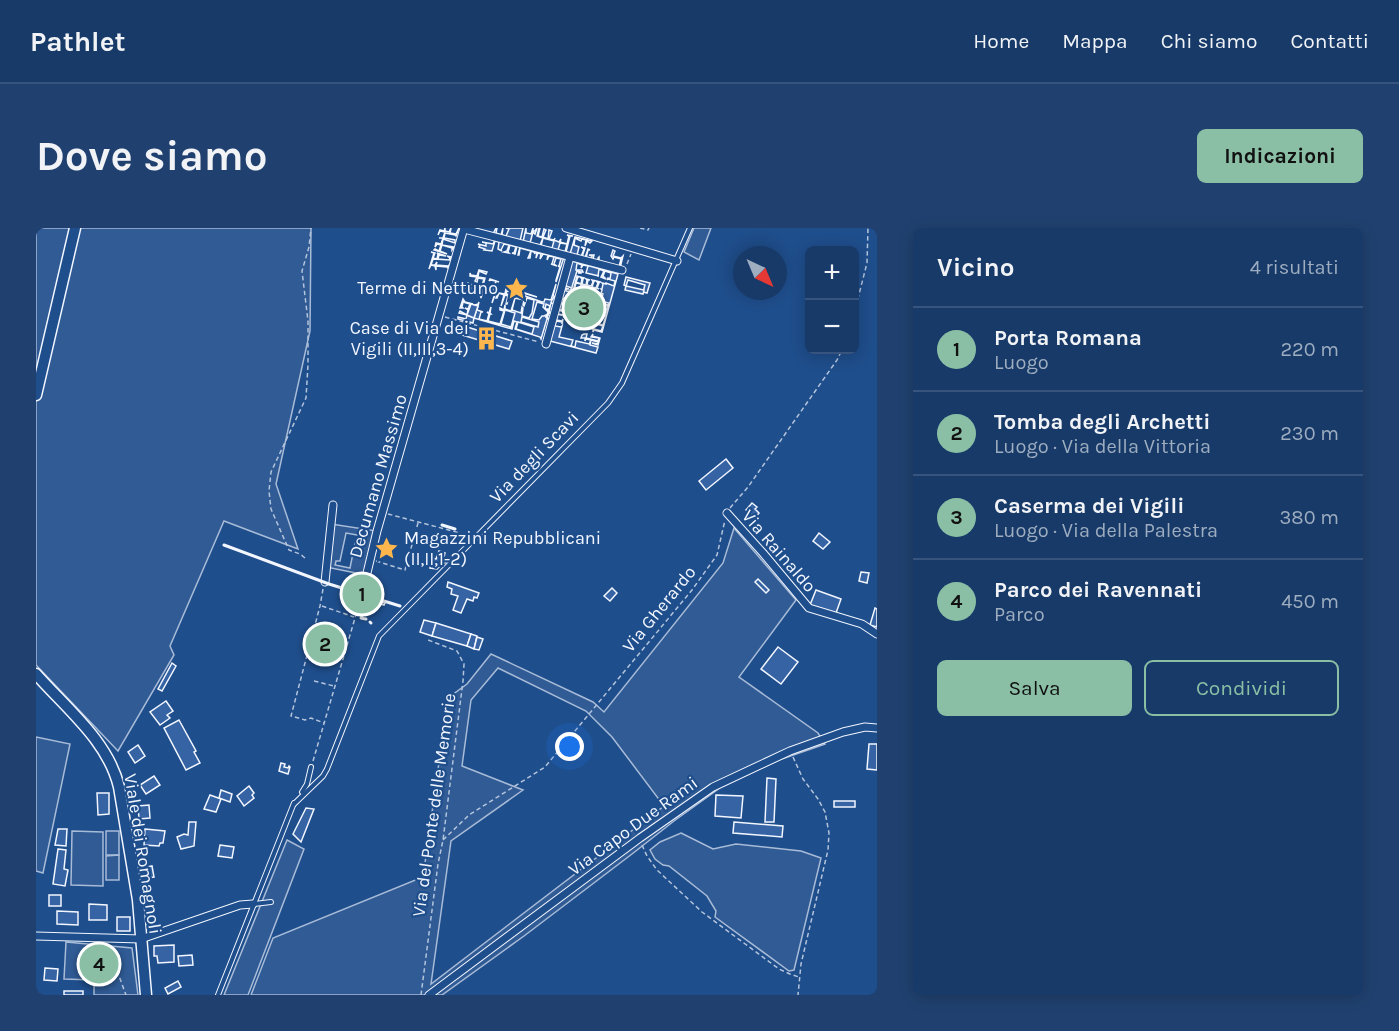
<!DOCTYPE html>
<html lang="it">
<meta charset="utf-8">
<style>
body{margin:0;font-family:Karla,sans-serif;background:#20416f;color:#f1f3f6}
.controls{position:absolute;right:18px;top:18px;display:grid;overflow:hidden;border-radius:9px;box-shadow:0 3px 15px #0003}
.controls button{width:54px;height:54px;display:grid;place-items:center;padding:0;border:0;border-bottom:2px solid #36547d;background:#173a69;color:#f1f3f6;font:30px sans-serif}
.compass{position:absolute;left:697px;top:18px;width:54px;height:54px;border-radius:50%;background:#173a69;box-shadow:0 3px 15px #0003;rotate:136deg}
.you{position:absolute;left:534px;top:519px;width:21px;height:21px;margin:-15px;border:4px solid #fff;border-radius:50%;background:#1a73e8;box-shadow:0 0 0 9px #1a73e833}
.badge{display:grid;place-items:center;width:39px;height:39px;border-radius:50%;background:#8abfa5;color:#111;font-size:20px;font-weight:700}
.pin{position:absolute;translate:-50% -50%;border:3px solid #fff;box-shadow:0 2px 6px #0006}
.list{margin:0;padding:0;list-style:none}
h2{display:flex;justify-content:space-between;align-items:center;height:78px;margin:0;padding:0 24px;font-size:26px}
h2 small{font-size:20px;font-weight:400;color:#9eadc0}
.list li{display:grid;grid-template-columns:39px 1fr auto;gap:18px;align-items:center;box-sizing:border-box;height:84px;padding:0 24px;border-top:2px solid #36547d}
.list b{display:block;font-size:22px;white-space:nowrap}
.list p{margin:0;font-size:20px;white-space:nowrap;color:#9eadc0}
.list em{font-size:20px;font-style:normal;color:#9eadc0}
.actions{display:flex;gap:12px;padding:18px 24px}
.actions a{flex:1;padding:14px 0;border:2px solid #8abfa5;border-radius:9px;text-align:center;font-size:21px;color:#8abfa5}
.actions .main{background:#8abfa5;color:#111}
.map{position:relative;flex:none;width:841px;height:767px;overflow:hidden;border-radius:9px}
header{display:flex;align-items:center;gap:36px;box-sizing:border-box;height:84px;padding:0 30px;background:#173a69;border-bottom:2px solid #36547d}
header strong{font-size:28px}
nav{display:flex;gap:33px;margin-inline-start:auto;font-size:21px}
.intro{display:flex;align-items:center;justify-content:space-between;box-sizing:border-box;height:144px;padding:0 36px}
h1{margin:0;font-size:42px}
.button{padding:15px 27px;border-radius:9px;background:#8abfa5;color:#111;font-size:21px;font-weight:700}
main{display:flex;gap:36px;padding:0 36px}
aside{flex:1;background:#173a69;border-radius:9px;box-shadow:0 3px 15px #0003}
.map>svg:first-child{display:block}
.built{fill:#305b95;stroke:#a8bbd7;stroke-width:1.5;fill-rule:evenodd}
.building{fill:#3563a3;stroke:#f2f6ff;stroke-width:1.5;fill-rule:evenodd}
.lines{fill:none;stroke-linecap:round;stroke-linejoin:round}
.lane-casing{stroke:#f2f6ff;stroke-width:6}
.street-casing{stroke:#f2f6ff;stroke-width:9}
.secondary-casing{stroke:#f2f6ff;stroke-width:13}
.primary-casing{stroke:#f2f6ff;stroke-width:13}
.path{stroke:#b3c4dc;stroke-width:1.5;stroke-dasharray:4.5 3;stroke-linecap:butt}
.lane{stroke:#1f4e8c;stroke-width:4}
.street{stroke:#1f4e8c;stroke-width:7}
.secondary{stroke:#1f4e8c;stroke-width:10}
.primary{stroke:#1f4e8c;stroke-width:10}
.wall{stroke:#f2f6ff;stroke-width:3}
.labels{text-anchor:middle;stroke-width:4.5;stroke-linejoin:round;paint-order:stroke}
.poi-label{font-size:18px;fill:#f2f6ff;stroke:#1f4e8c;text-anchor:end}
.street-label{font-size:18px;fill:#f2f6ff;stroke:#1f4e8c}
</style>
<header>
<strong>Pathlet</strong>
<nav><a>Home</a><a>Mappa</a><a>Chi siamo</a><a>Contatti</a></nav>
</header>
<div class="intro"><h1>Dove siamo</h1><a class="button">Indicazioni</a></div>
<main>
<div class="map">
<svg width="841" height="767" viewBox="0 0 841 767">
<rect width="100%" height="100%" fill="#1f4e8c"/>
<!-- built -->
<g class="built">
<polygon points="0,0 275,0 274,103 240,256 262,321 188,293 134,418 138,427 82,523 0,437"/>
<polygon points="658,0 675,0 663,32 648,24"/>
<path d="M295,296l46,7 -11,44 -40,-8zM310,305l17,3 -2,8 -6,-1 -5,25 -15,-3 1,-4h4z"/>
<path d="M698,300l62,72 -57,77 79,56 7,11 -46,16 -59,28 -46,33 -42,33 -108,82 -82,59h-191l22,-57 150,-61 25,-179 19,-14 24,-30 102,48 11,10 119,-149zM462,440l88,43 26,26 52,69 -233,178 20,-143 72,-51 -61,-24 9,-66z"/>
<polygon points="0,509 34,516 7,645 0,643"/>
<polygon points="36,603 67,604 67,658 35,657"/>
<rect x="70" y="603" width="13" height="24"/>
<polygon points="645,605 677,621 700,616 765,623 785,630 758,742 753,743 679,689 680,683 671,668 633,638 627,637 619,631 614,622 624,614"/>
<polygon points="251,612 268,621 212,767 188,767"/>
<polygon points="83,627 83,652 70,652 70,628"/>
<polygon points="30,714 96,720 102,767 58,767 58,752 28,751"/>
</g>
<!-- building -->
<g class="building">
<polygon points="409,0 409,3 413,4 415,0 414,5 420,6 423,0 420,8 419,7 409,5 408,10 419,12 419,15 407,11 406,17 418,19 416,22 416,20 406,17 404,23 411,26 398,22 399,21 403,23 405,17 401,16 399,19 400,15 405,16 407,10 403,10 407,10 409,4 404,3 402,7 404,2 408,3"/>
<polygon points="460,0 461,0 460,5 465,7 467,0 466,7 470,8 473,1 470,0 487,0 484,13 457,6"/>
<path d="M490,0v5l5,1 2,-6v3h2l2,-3 -2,6 -2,-2 -3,11 10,2 3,-7 -6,-2 2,-8h1l-2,8 4,1 2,-8 2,1 -3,7 5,2 1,-9 3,1 -3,8 5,1 1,-2 -1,2 5,2 2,-3 -1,3 7,2 2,-8 -2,-1 6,1h-3l-4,16 4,2 5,-17 17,4 -2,2 -3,-2 -2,5 1,-6 -4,-1 -1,2 -6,-3 -1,7 5,2 -2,8 4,2 3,-8 -3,-2 4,1 -3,9 3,1 3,-9 2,1h-2l-2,8 5,1 1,-3 -3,-1h5l-1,4 5,2v-3l1,-1v4l20,6 2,-8 -7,-2 -1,2 -2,-3 2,-6 2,1 -2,5 8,2 2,-2 -3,12 -97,-26zM507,10l11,3 -2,7 -11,-2zM524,15l7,1 -2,8 -7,-2z"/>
<polygon points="459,12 481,18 479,26 476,25 478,25 480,19 474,17 472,24 473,25 468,24 471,23 473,17 468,16 465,22 466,23 462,21 463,14 459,13 456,23 448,22 449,21 443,19 444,17 442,16 450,18 450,15 446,14 457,16"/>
<polygon points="484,19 520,29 521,27 528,29 520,54 520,52 524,39 522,38 523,38 525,31 520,30 518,36 521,38 515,36 516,36 518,29 513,28 511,32 512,27 507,26 504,31 505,26 502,25 500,30 501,24 499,24 499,26 498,24 495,23 494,30 492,30 495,23 484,20 483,27 482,27"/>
<polygon points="395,24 399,25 397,30 401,31 402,26 401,25 410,28 403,27 402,31 413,32 414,30 411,28 415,29 414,32 397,31 395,37 399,37 401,34 400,37 412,38 413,37 412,40 411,39 400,38 400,42 399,38 395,37 393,41 398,25"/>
<polygon points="536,33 582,46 566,104 558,102 557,104 557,101 552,100 552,99 557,101 558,99 558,101 565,103 567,98 560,96 558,98 559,95 567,97 570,88 563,86 561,88 562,83 563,85 570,87 571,82 564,80 563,81 564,78 571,81 572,78 564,77 565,75 573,77 573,75 565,73 567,66 565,65 564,70 562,70 564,69 566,62 565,61 566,61 567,56 566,55 570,56 570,55 578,58 579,53 572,51 571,52 572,50 574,51 575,45 569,43 567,48 570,51 565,49 568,43 563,41 562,48 563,48 550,45 552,38 547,37 545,40 546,37 541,35 540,42 546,42 547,44 545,44 545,45 542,45 545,44 541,43 535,62 534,62 536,60 530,58 529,60 533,61 530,61 530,63 535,64 532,73 532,71 526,70 525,75 531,77 532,75 531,79 530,77 525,76 523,81 529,83 530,81 529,84 522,82"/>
<polygon points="443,42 451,44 450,46 443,43 442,49 449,50 446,61 453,62 447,62 445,70 444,66 438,65 437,66 438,61 430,60 432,55 438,58 439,55 439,59 445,60 448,51 442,50 441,54 439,53 441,49 434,48 434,45 435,47 441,48"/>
<polygon points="541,48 543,49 542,49 540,54 545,56 546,51 544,49 548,50 547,51 546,56 550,57 551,52 550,51 554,52 552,52 551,57 555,58 557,54 556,52 559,53 558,53 556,59 560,60 562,55 560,53 564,54 563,55 561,60 563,61 560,60 557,71 559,61 546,57 544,64 545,64 544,67 544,65 540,64 543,64 545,56 540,55 538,63 537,63"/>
<polygon points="590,49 614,55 611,65 607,64 609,57 592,52 590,58 588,57"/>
<path d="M454,51l9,3 -3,-1 -3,11 12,2 2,-10 5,1 -1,6 11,3v-2l15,5 -14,-4v2l-16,-4 -1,3 18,4 1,-2 17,6h2l1,-3 6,1 5,-16 -3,12 4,1h-3l-2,3 -1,3 4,1 -4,-1 -2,9 3,1h-3l-2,5 4,1h-4l-6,20 -1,-2 -25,-8 2,-7 -3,-1 -2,8 -38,-11 -1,5 -15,-4v-2l8,2 1,-4 -8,-2 1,-2 7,4 1,-5 -3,-2 3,1 2,-5 -7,-2 -1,5 1,1h-3l3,-9 2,3 8,2h-2l-4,11 7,3 4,-12 -3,-1 3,-1 1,-2 -2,8 6,2h-2l-2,7 8,2 2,-7 -2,-2 2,1 2,-6 -1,6 1,1h-1l-2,7 12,3 4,-13 -4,-1v-2l4,2 1,-5v4l6,2 4,-13 -6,-2 -2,8h-1l2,-8 -3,-1 -4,11 3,-11 -5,-2 -2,5h-1l2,-5 -2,-1 -4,11 3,-10 -4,-1h1l4,-11 -6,-1 -1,1zM479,70l9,2 -1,5 1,1 3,-8 7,2 -2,13 -3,5 -7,-2 1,-8 -1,-1 -1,6 -9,-3zM501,74l7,2 -1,3 4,4 1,-2h-3l1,-5 4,2 -4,12v-3l-2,1h-2l-3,4 -7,-1zM469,82l10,3 -4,14 -10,-3zM486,89l17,5 -1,5 -17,-5zM482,94l16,5 -2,7 -16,-5z"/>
<polygon points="590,58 608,62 607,66 589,62"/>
<polygon points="435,76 442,78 438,90 431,87"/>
<polygon points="521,86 528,87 528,90 528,88 522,86 520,92 526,93 527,91 526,96 526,94 520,93 519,98 525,99 526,98 523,109 537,112 535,118 539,119 540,113 553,116 555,112 550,111 549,113 549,110 545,110 546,107 548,106 551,106 550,110 562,113 563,110 555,109 557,106 556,108 564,110 562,117 556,115 562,116 562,114 555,112 554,117 562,119 560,125 514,113"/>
<polygon points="428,98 476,113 473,121 426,107"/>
<polygon points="690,231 697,240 670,262 663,253"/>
<polygon points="716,275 721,279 719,281 723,285 719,290 710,282"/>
<polygon points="783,305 794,314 787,321 777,313"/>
<polygon points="403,323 409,325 408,329 411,332 410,334 409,335 405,334 405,337 401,341 394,340 395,334 398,334 397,330 400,331"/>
<polygon points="825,344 833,345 831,355 823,353"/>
<polygon points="722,351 733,362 730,365 719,354"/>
<polygon points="412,354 443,365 441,370 438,369 437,373 431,371 425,385 417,382 422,368 415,366 416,361 411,359"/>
<polygon points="576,360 581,365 574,373 568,368"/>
<polygon points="780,362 805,371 800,385 774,377"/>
<polygon points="332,364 344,369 344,370 339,368 338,372 349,375 348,377 335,373 337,368 332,366"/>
<polygon points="839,380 841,381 841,399 834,397"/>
<polygon points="388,392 400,395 396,408 384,404"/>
<polygon points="400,395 435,406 431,418 396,408"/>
<polygon points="435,406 441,408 438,421 431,418"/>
<polygon points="441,409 447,411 443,422 438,421"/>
<polygon points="742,419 762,434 745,456 725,441"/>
<polygon points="136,435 140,438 126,463 122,461"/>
<polygon points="130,473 137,483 131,487 134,490 124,497 114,484"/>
<polygon points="143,492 160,523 158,524 164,535 150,542 128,500"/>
<polygon points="833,516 841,516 841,542 831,541"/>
<polygon points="102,517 109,528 99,535 92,524"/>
<polygon points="245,535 249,536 248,539 252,540 253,538 254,539 252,546 243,543"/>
<polygon points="118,548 124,557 110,566 104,557"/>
<polygon points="731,550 740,551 738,594 729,594"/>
<polygon points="213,558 218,565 216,567 218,570 208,578 201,568"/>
<polygon points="185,562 196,566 194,574 183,570"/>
<polygon points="61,565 73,565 73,586 62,587"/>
<polygon points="174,567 185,571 180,584 168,581"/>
<polygon points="680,567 707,568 705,590 679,588"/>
<rect x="798" y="573" width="21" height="6"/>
<polygon points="113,577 114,590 103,591 102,578"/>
<polygon points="270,580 278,581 265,614 257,606"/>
<polygon points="153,594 160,594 158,618 145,621 141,609 148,606 152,607"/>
<polygon points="698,594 747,598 746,609 697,605"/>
<polygon points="22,601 31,601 30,618 19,617"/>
<polygon points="109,601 129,603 127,615 124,615 123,618 108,617"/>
<polygon points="184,617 198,619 196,630 182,628"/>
<polygon points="22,621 30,622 28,641 32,642 29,658 17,656"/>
<polygon points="116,638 118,649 103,651 101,641"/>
<rect x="13" y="667" width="12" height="11"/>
<polygon points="53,676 71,677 71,692 53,692"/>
<polygon points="21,683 42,684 42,697 21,696"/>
<rect x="81" y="689" width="13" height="14"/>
<polygon points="138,717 138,734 122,735 121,728 118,728 118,718"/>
<polygon points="156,727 157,737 143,738 142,728"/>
<polygon points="9,740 22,741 21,753 8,752"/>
<polygon points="142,753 145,759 132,766 129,760"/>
<rect x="28" y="763" width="19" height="4"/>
</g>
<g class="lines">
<defs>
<g id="lane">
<polyline points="266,564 271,556 275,539"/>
<polyline points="258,576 287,548 291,541 343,408 572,175 586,155 654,0"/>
<polyline points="218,676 235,674"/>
<polyline points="182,767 258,575"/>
</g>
<g id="street">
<polyline points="530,0 641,33"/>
<polyline points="428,1 586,42"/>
<polyline points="510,116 534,29"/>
<polyline points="691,285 727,325 773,380 826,396 841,406"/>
<polyline points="289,354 297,277"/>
<polyline points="326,366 341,303 428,0"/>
<polyline points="0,708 105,711 204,677 217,676"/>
<polyline points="393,767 604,610 677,559 754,523 807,504 829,499 841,500"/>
</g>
<path id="secondary" d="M0,446c31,35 72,67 83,113l19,113 8,95"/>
<polyline id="primary" points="0,167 39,0"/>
</defs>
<!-- lane casing -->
<use href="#lane" class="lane-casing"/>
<!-- street casing -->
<use href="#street" class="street-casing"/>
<!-- secondary casing -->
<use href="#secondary" class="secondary-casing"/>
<!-- primary casing -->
<use href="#primary" class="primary-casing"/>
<!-- path -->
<g class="path">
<polyline points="604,0 612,2 613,0"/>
<polyline points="591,36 595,26"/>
<polyline points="419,55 431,58 443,63"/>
<polyline points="818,86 831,35 832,0"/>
<polyline points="409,89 503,114"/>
<polyline points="694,280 712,259 801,132 806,122"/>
<polyline points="352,286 424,305"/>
<polyline points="269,330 264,326 253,322 235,281 233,263 235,244 270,170 272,137 272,93 266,43 273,19 275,0"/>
<polyline points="340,333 369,342 382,295"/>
<polyline points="287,361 284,378 255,488 269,492 275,490 288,495"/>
<polyline points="286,378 318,389"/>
<polyline points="280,396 288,396 293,399 295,403 292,409 311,414"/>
<polyline points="278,453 298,458"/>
<polyline points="757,529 767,551 782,571 789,584 793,605 792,622 765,736 762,767"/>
<polyline points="277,533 324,373"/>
<polyline points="407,612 433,587 509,539 656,362 681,327 689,292"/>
<polyline points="606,617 611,628 621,642 666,684 743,741 754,746 763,749"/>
<polyline points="64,718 83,748 90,767"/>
<polyline points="385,767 402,636 407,612 427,453 428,436 421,423 392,412"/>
</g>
<!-- lane -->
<use href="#lane" class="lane"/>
<!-- street -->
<use href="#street" class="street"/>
<!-- secondary -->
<use href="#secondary" class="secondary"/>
<!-- primary -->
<use href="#primary" class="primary"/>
<!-- wall -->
<g class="wall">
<polyline points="406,297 419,301"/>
<polyline points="188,317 293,356 364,378"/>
<polyline points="326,388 325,390 330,391"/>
<polyline points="334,394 335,395"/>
</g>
</g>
<!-- icons -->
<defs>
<symbol id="sight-bare" viewBox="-9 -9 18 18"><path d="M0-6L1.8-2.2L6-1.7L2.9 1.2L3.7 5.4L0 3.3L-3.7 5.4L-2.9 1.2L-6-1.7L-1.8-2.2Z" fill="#ffb74d" stroke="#1f4e8c" stroke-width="2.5" paint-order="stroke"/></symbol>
<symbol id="building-bare" viewBox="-9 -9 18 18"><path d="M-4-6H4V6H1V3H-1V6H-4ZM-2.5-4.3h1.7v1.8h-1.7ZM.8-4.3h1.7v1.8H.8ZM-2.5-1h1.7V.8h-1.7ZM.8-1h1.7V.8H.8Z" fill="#ffb74d" stroke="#1f4e8c" stroke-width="2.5" paint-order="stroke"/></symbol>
</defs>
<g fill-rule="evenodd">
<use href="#sight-bare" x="464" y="44" width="33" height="33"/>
<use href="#building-bare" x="434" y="94" width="33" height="33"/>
<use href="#sight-bare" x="334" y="304" width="33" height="33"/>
</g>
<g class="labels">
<!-- poi labels -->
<g class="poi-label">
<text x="462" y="66">Terme di Nettuno</text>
<text x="433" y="106">Case di Via dei<tspan x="433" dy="21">Vigili (II,III,3-4)</tspan></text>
<text x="368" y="316" text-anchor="start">Magazzini Repubblicani<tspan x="368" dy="21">(II,II,1-2)</tspan></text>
</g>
<!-- street labels -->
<g class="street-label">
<text transform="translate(498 229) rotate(-46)" y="6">Via degli Scavi</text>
<text transform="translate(342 248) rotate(-74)" y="6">Decumano Massimo</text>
<text transform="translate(743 323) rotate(49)" y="6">Via Rainaldo</text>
<text transform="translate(623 381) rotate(-51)" y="6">Via Gherardo</text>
<text transform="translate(398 577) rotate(-82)" y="6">Via del Ponte delle Memorie</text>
<text transform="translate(597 598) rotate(-36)" y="6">Via Capo Due Rami</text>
<text transform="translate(107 626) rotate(81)" y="6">Viale dei Romagnoli</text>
</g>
</g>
</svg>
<div class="controls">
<button>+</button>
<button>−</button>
</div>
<svg class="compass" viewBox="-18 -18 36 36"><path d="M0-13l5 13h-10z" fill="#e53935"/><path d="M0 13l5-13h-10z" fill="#9eadc0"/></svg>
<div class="you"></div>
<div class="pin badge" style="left:326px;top:366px">1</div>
<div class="pin badge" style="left:289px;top:416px">2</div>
<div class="pin badge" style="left:548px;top:80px">3</div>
<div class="pin badge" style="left:63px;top:736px">4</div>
</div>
<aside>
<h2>Vicino<small>4 risultati</small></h2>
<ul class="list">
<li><span class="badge">1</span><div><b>Porta Romana</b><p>Luogo</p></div><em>220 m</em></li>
<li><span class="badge">2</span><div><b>Tomba degli Archetti</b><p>Luogo · Via della Vittoria</p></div><em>230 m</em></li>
<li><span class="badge">3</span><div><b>Caserma dei Vigili</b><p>Luogo · Via della Palestra</p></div><em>380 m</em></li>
<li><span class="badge">4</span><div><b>Parco dei Ravennati</b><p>Parco</p></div><em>450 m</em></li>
</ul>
<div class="actions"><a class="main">Salva</a><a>Condividi</a></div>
</aside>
</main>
